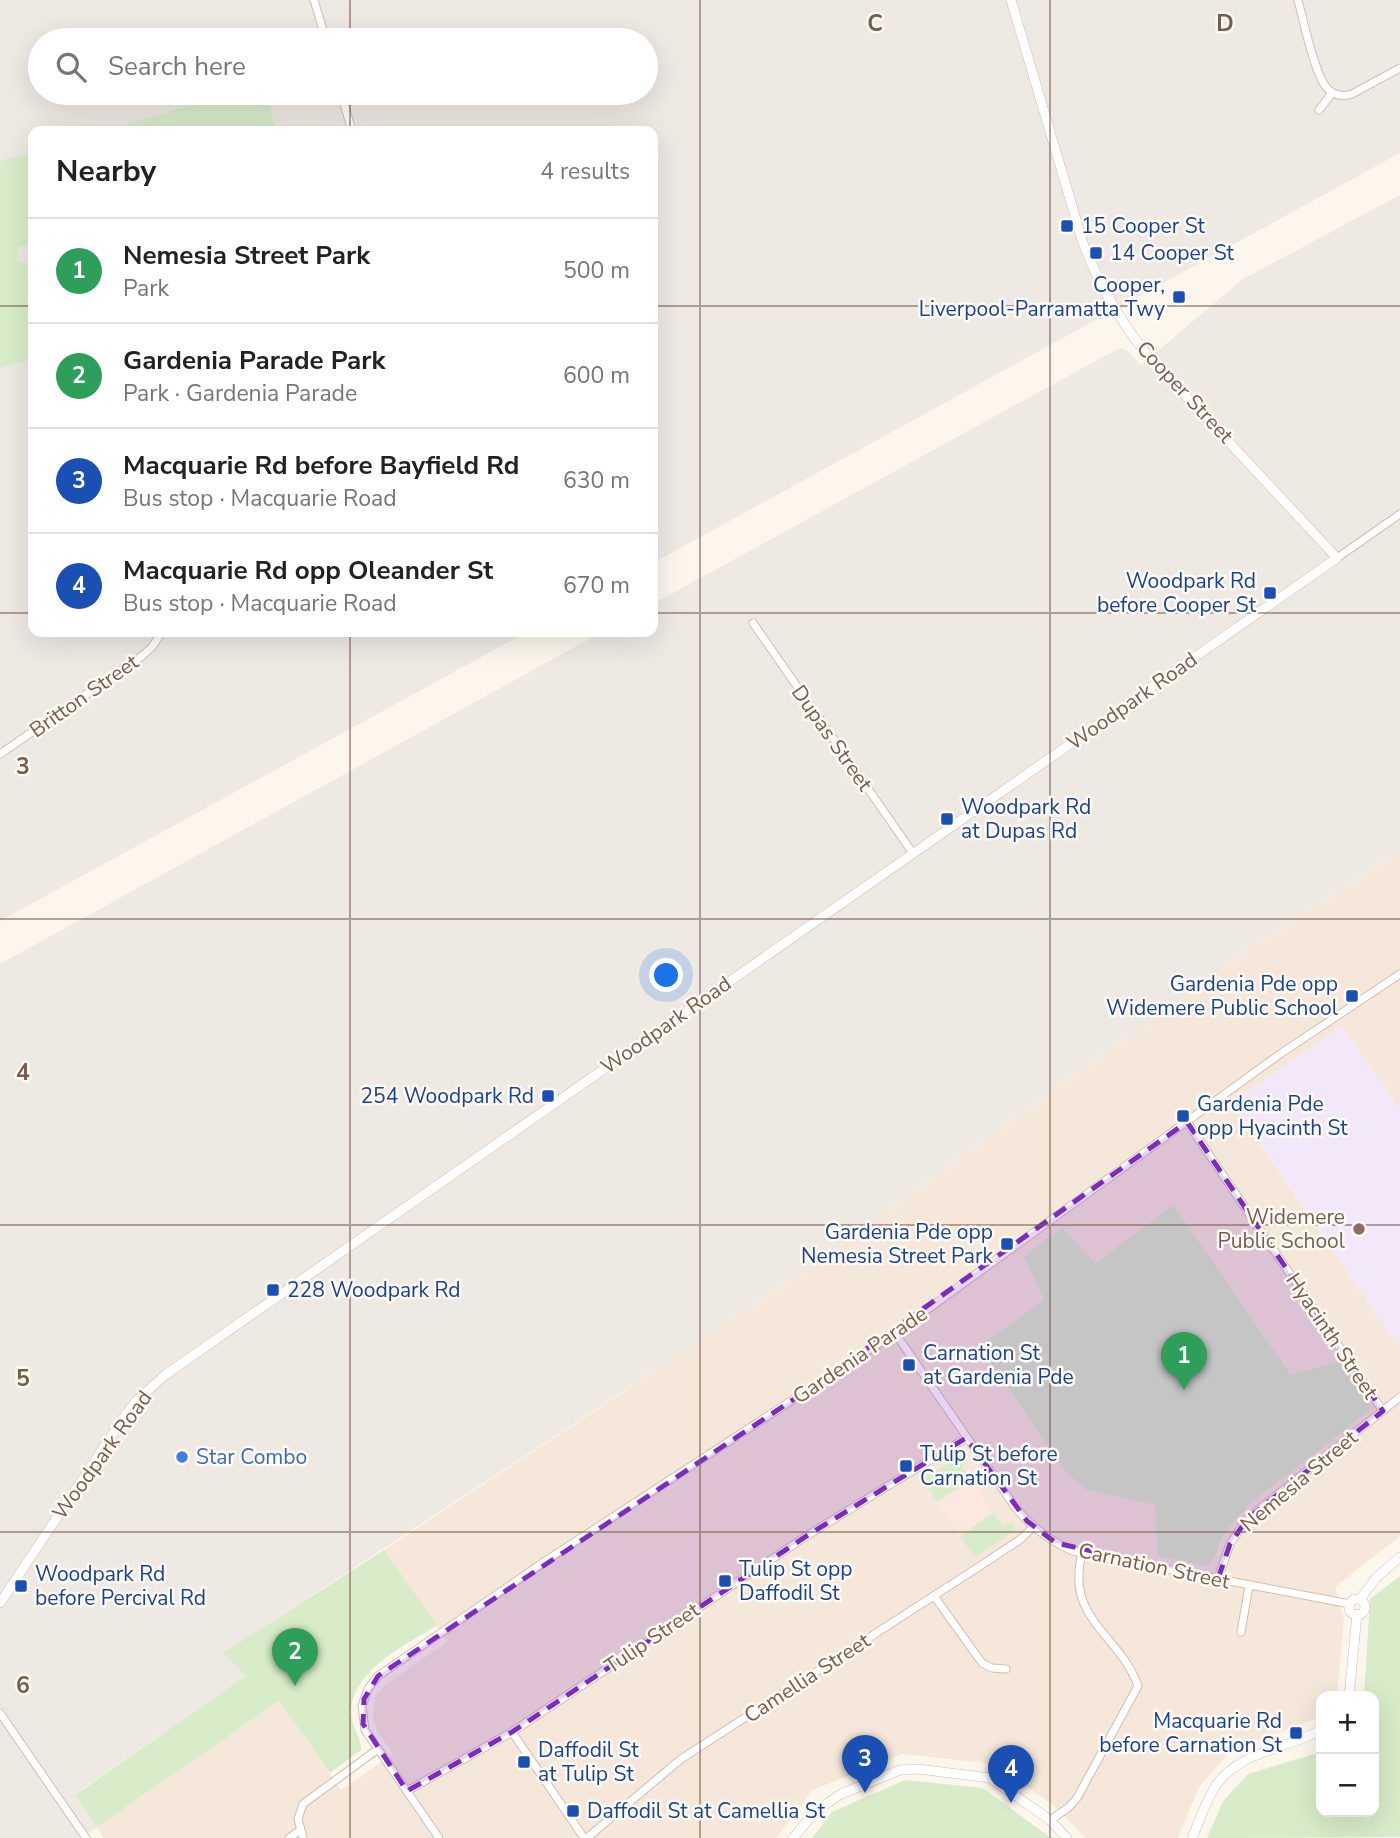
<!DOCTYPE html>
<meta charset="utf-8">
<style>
body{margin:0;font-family:"Nunito Sans",sans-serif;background:#f2f2f2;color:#222}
.controls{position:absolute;right:21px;bottom:21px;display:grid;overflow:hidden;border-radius:14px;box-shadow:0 7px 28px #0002}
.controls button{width:63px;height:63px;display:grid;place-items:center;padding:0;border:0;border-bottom:2px solid #e0e0e0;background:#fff;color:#222;font:35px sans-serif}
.you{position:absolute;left:667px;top:976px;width:24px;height:24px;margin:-18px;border:5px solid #fff;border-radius:50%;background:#1a73e8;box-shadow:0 0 0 10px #1a73e833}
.badge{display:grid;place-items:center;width:46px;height:46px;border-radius:50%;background:#b45309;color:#fff;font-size:23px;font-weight:700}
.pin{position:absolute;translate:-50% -58px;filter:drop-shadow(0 2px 4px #0008)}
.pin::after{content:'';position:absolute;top:37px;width:24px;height:21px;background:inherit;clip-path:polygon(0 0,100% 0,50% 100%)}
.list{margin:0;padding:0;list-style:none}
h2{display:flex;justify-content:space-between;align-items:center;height:91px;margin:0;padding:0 28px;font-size:30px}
h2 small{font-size:23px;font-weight:400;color:#767676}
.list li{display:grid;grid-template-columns:46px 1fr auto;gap:21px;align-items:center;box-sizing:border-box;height:105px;padding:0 28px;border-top:2px solid #e0e0e0}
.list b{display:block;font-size:26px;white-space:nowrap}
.list p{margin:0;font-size:23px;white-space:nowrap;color:#767676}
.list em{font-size:23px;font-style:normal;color:#767676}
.icon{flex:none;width:38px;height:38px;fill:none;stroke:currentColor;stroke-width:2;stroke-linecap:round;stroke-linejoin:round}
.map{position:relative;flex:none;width:1400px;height:1838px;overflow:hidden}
.search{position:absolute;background:#fff;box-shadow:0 7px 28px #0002;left:28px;top:28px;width:630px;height:77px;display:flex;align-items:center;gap:18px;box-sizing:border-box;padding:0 24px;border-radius:38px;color:#767676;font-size:26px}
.panel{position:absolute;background:#fff;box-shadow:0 7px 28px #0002;left:28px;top:126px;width:630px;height:511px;border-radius:14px}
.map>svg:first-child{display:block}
.residential{fill:#f5e8da;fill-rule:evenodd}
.commercial{fill:#fde8e0}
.industrial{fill:#efe9e4;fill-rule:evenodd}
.education{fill:#f3e8fa}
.green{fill:#d8ecc9}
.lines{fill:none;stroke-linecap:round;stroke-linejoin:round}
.minor-casing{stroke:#d1beb0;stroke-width:9}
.tertiary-casing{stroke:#d1beb0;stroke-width:10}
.minor{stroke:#fff;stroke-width:7}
.tertiary{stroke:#fff;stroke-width:9}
.marked{fill:#7b2cbf;fill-opacity:0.2;stroke:#7b2cbf;stroke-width:5;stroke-dasharray:14 9;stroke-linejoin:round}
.grid{fill:none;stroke:#7a5c4d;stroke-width:2;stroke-opacity:0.55}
.transit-dot{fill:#1a4fb4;stroke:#fffaf3;stroke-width:2.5}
.education-dot{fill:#8d6e63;stroke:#fffaf3;stroke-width:2.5}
.shop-dot{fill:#3f7fe0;stroke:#fffaf3;stroke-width:2.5}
.labels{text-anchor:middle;stroke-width:5;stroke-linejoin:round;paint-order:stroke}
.transit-label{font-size:21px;fill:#164399;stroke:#fffaf3;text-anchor:start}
.street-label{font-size:21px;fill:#7a5c4d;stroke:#fffaf3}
.education-label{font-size:21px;fill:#785e54;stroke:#fffaf3;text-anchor:end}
.shop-label{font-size:21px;fill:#366cbe;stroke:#fffaf3;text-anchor:start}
.grid-label{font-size:23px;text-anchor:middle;font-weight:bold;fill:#7a5c4d;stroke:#fffaf3;stroke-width:5;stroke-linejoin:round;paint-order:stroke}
</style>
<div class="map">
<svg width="1400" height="1838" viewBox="0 0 1400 1838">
<rect width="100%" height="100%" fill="#fdf6ec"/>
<!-- residential -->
<path class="residential" d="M1400,852v258l-58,-84 -110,77 168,245v188l-65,51 9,33 -7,76h-16v19l-6,4 -83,31 -33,37 -21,51h-92l-33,-33 -57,-41 -94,-10 -89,36 -37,48h-672l-7,-11 182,-126 62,89 52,-36 -16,-23 -4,-13 2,-21 10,-12 62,-43 -63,-92 391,-258 474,-342zM1175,1206l116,169 78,36 -118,92 -16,17 -13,20 -9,23 -56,-7 -2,-51 -69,-15 -21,-19 -86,-124 65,-47 18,-72 32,35z"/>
<!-- commercial -->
<polygon class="commercial" points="971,1479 993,1513 960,1536 937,1502"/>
<!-- industrial -->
<g class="industrial">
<path d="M0,0h1400v153l-747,410v-432h-620v501h494l-527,289zM40,40h606v53h-606z"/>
<polygon points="1400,195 1400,852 1249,950 775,1292 224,1653 245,1676 75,1794 97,1827 86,1835 88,1838 0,1838 0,964 602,632 653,632 653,604 1110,353 1121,348 1127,350 1141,365 1243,279"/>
</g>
<!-- education -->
<polygon class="education" points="1342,1026 1400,1110 1400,1348 1232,1102"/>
<!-- green -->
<g class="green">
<polygon points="234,93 265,93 275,125 254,131 103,131"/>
<polygon points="33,152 33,247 20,246 17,252 18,261 33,265 33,359 0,368 0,161"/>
<path d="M1174,1205l117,170 50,-14 29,43 -1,7 -118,92c-11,12 -22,23 -30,38 -4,9 -5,19 -13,25l-51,-10 -2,-51 -69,-15 -21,-19 -86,-125 65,-46 -20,-44 38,-28 33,35z"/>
<polygon points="961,1455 964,1455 968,1460 962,1467 971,1479 937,1502 923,1479"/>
<polygon points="993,1513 1003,1526 1012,1523 1016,1530 976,1556 973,1555 960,1536"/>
<path d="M384,1550l53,75c-32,21 -85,44 -86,88 0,14 11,24 10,37l-31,23 -51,-72 -182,126 -22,-32 170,-119 -22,-23z"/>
<polygon points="1400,1576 1400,1837 1207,1838 1223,1801 1248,1774 1321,1752 1321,1812 1374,1812 1374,1696 1364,1696 1370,1599"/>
<polygon points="905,1780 983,1788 1051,1838 812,1838 832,1812"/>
</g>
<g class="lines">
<defs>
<g id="minor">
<polyline points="314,0 326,40"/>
<path d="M1298,0c5,19 17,76 29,88 7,8 15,9 25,6l48,-26"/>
<polyline points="341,93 352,131"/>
<polyline points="1319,110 1332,93"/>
<polyline points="1337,558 1400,514"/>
<polyline points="753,623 912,852"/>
<polyline points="0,754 142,656 152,647 162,632"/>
<polyline points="1187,1122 1383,1411"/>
<path d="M895,1333l120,174c16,20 34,33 57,44l278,53"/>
<polyline points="1218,1579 1230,1544 1248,1518 1400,1397"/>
<polyline points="934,1596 982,1663 992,1668 1006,1669"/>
<polyline points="1241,1632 1249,1586"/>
<polyline points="0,1713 86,1838"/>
<polyline points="512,1732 584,1838"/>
<polyline points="407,1791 512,1732 808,1535 966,1438"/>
<path d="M1050,1820l18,-12 9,-10 61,-112c-19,-53 -73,-66 -56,-133"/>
<polyline points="289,1838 299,1831"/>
<polyline points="303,1838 298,1819 303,1804 378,1749"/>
<polyline points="439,1838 365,1730 362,1706 368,1689 378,1676 544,1562 895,1333 1280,1054 1400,974"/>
<polyline points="587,1838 681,1759 977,1568 1021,1539 1033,1527"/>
</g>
<g id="tertiary">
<polyline points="1360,1599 1377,1577 1400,1557"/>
<circle cx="1357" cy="1607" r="8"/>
<path d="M0,1603l122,-183 14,-19 29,-26 1172,-817 -194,-208c-25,-33 -45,-68 -60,-107l-72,-243"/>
<polyline points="1349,1696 1357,1614"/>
<polyline points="793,1838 817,1810 841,1794 900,1770 918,1769 990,1778 1050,1820 1067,1838"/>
<path d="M1192,1838c8,-18 14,-38 25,-54 25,-34 70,-35 104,-54"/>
</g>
</defs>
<!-- minor casing -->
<use href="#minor" class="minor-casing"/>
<!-- tertiary casing -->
<use href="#tertiary" class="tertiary-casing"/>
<!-- minor -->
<use href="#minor" class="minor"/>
<!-- tertiary -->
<use href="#tertiary" class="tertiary"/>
</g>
<!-- marked area -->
<path class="marked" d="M1187,1122l196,289 -135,107 -18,26 -12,35 -162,-36 -29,-22 -61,-83 -158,97 -296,197 -105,59 -44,-67 1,-25 14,-23 443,-295z"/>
<!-- grid -->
<path class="grid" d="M350,0v40M700,0v1838M1050,0v1838M350,93v38M0,306h33M653,306h747M0,613h33M653,613h747M350,632v1206M0,919h1400M0,1225h1400M0,1532h1400"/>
<!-- markers -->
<g class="transit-dot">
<rect x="1060" y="219" width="14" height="14" rx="3.5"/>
<rect x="1089" y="246" width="14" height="14" rx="3.5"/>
<rect x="1172" y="290" width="14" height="14" rx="3.5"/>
<rect x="1263" y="586" width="14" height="14" rx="3.5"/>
<rect x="940" y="812" width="14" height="14" rx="3.5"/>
<rect x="1345" y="989" width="14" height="14" rx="3.5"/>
<rect x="541" y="1089" width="14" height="14" rx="3.5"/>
<rect x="1176" y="1109" width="14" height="14" rx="3.5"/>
<rect x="1000" y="1237" width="14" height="14" rx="3.5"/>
<rect x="266" y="1283" width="14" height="14" rx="3.5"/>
<rect x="902" y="1358" width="14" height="14" rx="3.5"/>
<rect x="899" y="1459" width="14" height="14" rx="3.5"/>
<rect x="718" y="1574" width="14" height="14" rx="3.5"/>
<rect x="14" y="1579" width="14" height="14" rx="3.5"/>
<rect x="1289" y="1726" width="14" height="14" rx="3.5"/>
<rect x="517" y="1755" width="14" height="14" rx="3.5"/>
<rect x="566" y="1804" width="14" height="14" rx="3.5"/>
</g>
<circle class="education-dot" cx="1359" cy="1229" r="7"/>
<circle class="shop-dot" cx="182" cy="1457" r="7"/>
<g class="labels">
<!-- transit labels -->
<g class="transit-label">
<text x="1081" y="233">15 Cooper St</text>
<text x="1110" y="260">14 Cooper St</text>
<text x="1165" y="292" text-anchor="end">Cooper,<tspan x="1165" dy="24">Liverpool-Parramatta Twy</tspan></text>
<text x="1256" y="588" text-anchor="end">Woodpark Rd<tspan x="1256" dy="24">before Cooper St</tspan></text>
<text x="961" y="814">Woodpark Rd<tspan x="961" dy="24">at Dupas Rd</tspan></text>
<text x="1338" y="991" text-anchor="end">Gardenia Pde opp<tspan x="1338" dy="24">Widemere Public School</tspan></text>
<text x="534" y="1103" text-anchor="end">254 Woodpark Rd</text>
<text x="1197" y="1111">Gardenia Pde<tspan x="1197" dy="24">opp Hyacinth St</tspan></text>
<text x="993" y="1239" text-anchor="end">Gardenia Pde opp<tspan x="993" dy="24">Nemesia Street Park</tspan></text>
<text x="287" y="1297">228 Woodpark Rd</text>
<text x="923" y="1360">Carnation St<tspan x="923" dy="24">at Gardenia Pde</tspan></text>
<text x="920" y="1461">Tulip St before<tspan x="920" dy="24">Carnation St</tspan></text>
<text x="739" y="1576">Tulip St opp<tspan x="739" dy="24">Daffodil St</tspan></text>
<text x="35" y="1581">Woodpark Rd<tspan x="35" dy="24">before Percival Rd</tspan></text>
<text x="1282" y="1728" text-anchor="end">Macquarie Rd<tspan x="1282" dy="24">before Carnation St</tspan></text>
<text x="538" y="1757">Daffodil St<tspan x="538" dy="24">at Tulip St</tspan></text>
<text x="587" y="1818">Daffodil St at Camellia St</text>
</g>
<!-- street labels -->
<g class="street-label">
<text transform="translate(1185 392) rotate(47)" y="7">Cooper Street</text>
<text transform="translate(84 696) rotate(-35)" y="7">Britton Street</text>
<text transform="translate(1132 701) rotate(-35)" y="7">Woodpark Road</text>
<text transform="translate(832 738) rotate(55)" y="7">Dupas Street</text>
<text transform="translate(666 1025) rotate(-35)" y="7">Woodpark Road</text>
<text transform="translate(1332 1336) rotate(56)" y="7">Hyacinth Street</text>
<text transform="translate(860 1355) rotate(-34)" y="7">Gardenia Parade</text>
<text transform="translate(102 1455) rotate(-54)" y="7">Woodpark Road</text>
<text transform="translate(1299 1481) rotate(-40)" y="7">Nemesia Street</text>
<text transform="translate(1154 1566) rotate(12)" y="7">Carnation Street</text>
<text transform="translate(652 1638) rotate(-34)" y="7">Tulip Street</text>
<text transform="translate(807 1678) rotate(-33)" y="7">Camellia Street</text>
</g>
<!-- education labels -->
<g class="education-label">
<text x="1345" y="1224">Widemere<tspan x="1345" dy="24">Public School</tspan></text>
</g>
<!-- shop labels -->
<g class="shop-label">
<text x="196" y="1464">Star Combo</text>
</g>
</g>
<g class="grid-label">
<text x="875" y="31">C</text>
<text x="1225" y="31">D</text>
<text x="23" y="774">3</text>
<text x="23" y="1080">4</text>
<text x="23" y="1386">5</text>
<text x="23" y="1693">6</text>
</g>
</svg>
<div class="controls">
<button>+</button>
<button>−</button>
</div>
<div class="you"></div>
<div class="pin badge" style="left:1184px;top:1390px;background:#2e9e5b">1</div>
<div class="pin badge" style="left:295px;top:1686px;background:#2e9e5b">2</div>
<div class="pin badge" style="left:865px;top:1793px;background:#1a4fb4">3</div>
<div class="pin badge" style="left:1011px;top:1803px;background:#1a4fb4">4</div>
<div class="search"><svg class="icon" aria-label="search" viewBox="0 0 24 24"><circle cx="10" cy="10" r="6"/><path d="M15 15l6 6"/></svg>Search here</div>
<section class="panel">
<h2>Nearby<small>4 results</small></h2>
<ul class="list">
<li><span class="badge" style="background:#2e9e5b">1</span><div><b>Nemesia Street Park</b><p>Park</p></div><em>500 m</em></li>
<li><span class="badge" style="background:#2e9e5b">2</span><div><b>Gardenia Parade Park</b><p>Park · Gardenia Parade</p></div><em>600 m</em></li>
<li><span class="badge" style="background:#1a4fb4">3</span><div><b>Macquarie Rd before Bayfield Rd</b><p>Bus stop · Macquarie Road</p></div><em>630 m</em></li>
<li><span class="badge" style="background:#1a4fb4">4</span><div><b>Macquarie Rd opp Oleander St</b><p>Bus stop · Macquarie Road</p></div><em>670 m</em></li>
</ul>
</section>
</div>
